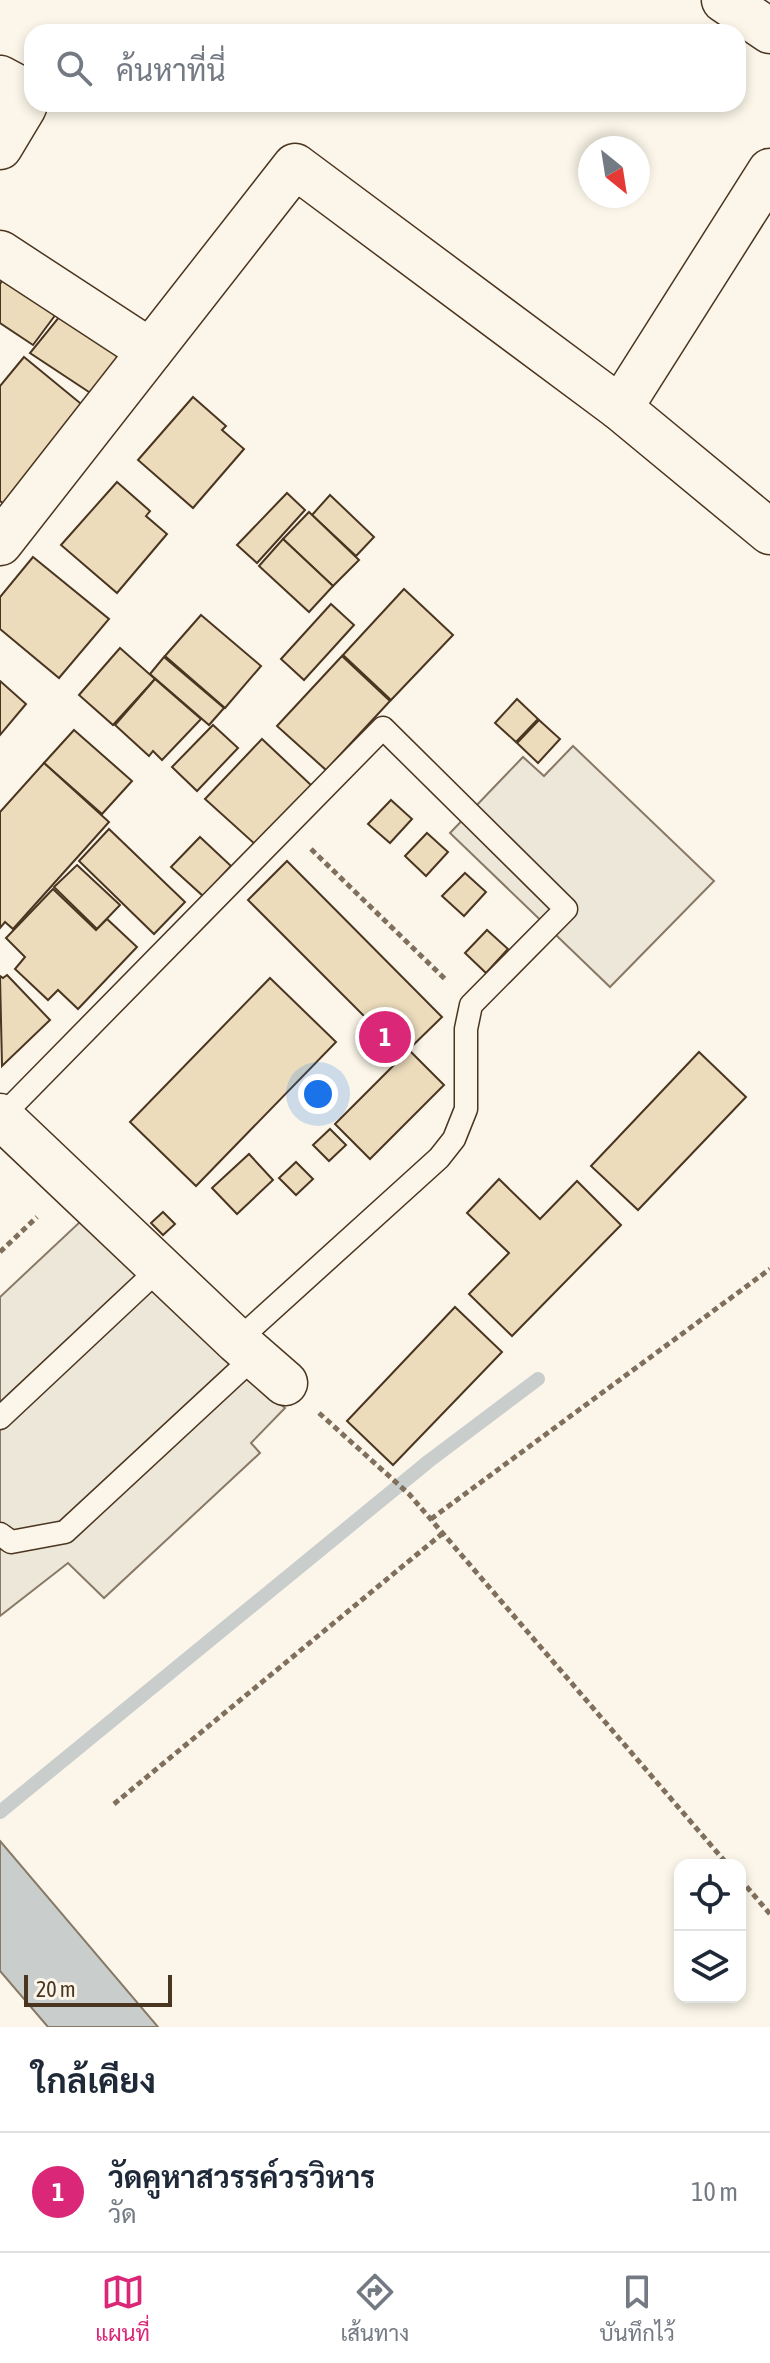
<!DOCTYPE html>
<html lang="th">
<meta charset="utf-8">
<style>
body{margin:0;font-family:"Asap Condensed",Sarabun,sans-serif;background:#f6f6f7;color:#1f2937}
.controls{position:absolute;right:24px;bottom:24px;display:grid;overflow:hidden;border-radius:16px;box-shadow:0 4px 12px #0003}
.controls button{width:72px;height:72px;display:grid;place-items:center;padding:0;border:0;border-bottom:2px solid #e0e1e3;background:#fff;color:#1f2937;font:40px sans-serif}
.compass{position:absolute;left:578px;top:136px;width:72px;height:72px;border-radius:50%;background:#fff;box-shadow:0 4px 12px #0003;rotate:150deg}
.scale{position:absolute;left:24px;bottom:20px;width:148px;box-sizing:border-box;padding-left:8px;border:4px solid #4a3520;border-top:0;font-size:22px;line-height:28px;white-space:nowrap;color:#4a3520;-webkit-text-stroke:6px #fbf6e9;paint-order:stroke}
.you{position:absolute;left:318px;top:1094px;width:28px;height:28px;margin:-20px;border:6px solid #fff;border-radius:50%;background:#1a73e8;box-shadow:0 0 0 12px #1a73e833}
.badge{display:grid;place-items:center;width:52px;height:52px;border-radius:50%;background:#db2777;color:#fff;font-size:26px;font-weight:700}
.pin{position:absolute;translate:-50% -50%;border:4px solid #fff;box-shadow:0 2px 8px #0006}
.list{margin:0;padding:0;list-style:none}
h2{display:flex;justify-content:space-between;align-items:center;height:104px;margin:0;padding:0 32px;font-size:34px}
h2 small{font-size:26px;font-weight:400;color:#747a83}
.list li{display:grid;grid-template-columns:52px 1fr auto;gap:24px;align-items:center;box-sizing:border-box;height:120px;padding:0 32px;border-top:2px solid #e0e1e3}
.list b{display:block;font-size:30px;white-space:nowrap}
.list p{margin:0;font-size:26px;white-space:nowrap;color:#747a83}
.list em{font-size:26px;font-style:normal;color:#747a83}
.icon{flex:none;width:44px;height:44px;fill:none;stroke:currentColor;stroke-width:2;stroke-linecap:round;stroke-linejoin:round}
.map{position:relative;flex:none;width:770px;height:2027px;overflow:hidden}
.search{position:absolute;background:#fff;box-shadow:0 4px 12px #0003;left:24px;right:24px;top:24px;height:88px;display:flex;align-items:center;gap:20px;box-sizing:border-box;padding:0 28px;border-radius:24px;color:#747a83;font-size:30px}
.sheet{height:224px;background:#fff}
nav{display:flex;justify-content:space-around;align-items:center;box-sizing:border-box;height:112px;border-top:2px solid #e0e1e3;background:#fff;font-size:22px;color:#747a83}
nav a{display:grid;justify-items:center;gap:4px}
nav .on{color:#db2777}
.map>svg:first-child{display:block}
.parking{fill:#ede7d9;stroke:#887966;stroke-width:2}
.water{fill:#c9cecd;stroke:#887966;stroke-width:2}
.lines{fill:none;stroke-linecap:round;stroke-linejoin:round}
.stream{stroke:#c9cecd;stroke-width:14}
.building{fill:#ecdcbc;stroke:#4a3520;stroke-width:2}
.lane-casing{stroke:#4a3520;stroke-width:25}
.street-casing{stroke:#4a3520;stroke-width:47}
.path{stroke:#7f6f5c;stroke-width:5;stroke-dasharray:6 4;stroke-linecap:butt}
.lane{stroke:#fbf6e9;stroke-width:22}
.street{stroke:#fbf6e9;stroke-width:44}
</style>
<div class="map">
<svg width="770" height="2027" viewBox="0 0 770 2027">
<rect width="100%" height="100%" fill="#fbf6e9"/>
<!-- parking -->
<g class="parking">
<polygon points="573,746 714,881 610,987 450,833 523,757 544,776"/>
<polygon points="82,1220 285,1408 251,1443 260,1453 104,1598 68,1563 0,1616 0,1297"/>
</g>
<!-- water -->
<polygon class="water" points="0,1841 158,2027 48,2027 0,1971"/>
<g class="lines">
<!-- stream -->
<polyline class="stream" points="0,1812 429,1461 538,1379"/>
</g>
<!-- building -->
<g class="building">
<polygon points="10,268 62,306 33,345 0,323 0,284"/>
<polygon points="68,306 133,351 98,398 30,353"/>
<polygon points="24,357 91,412 8,507 0,501 0,386"/>
<polygon points="193,397 226,426 222,430 244,449 193,508 138,460"/>
<polygon points="117,482 150,511 146,516 167,534 117,593 61,545"/>
<polygon points="287,493 305,510 257,563 237,545"/>
<polygon points="330,495 374,537 356,556 312,515"/>
<polygon points="309,512 359,560 333,586 283,539"/>
<polygon points="283,539 333,586 309,612 259,566"/>
<polygon points="33,557 109,619 59,678 0,629 0,597"/>
<polygon points="404,589 453,635 391,700 343,655"/>
<polygon points="331,604 354,625 304,680 281,659"/>
<polygon points="201,615 261,666 225,708 165,656"/>
<polygon points="120,648 155,679 113,725 79,695"/>
<polygon points="342,656 390,701 326,770 277,726"/>
<polygon points="164,657 224,708 209,725 150,674"/>
<polygon points="155,679 201,719 162,760 153,751 149,756 115,725"/>
<polygon points="0,681 26,704 0,735"/>
<polygon points="517,699 538,719 516,742 495,723"/>
<polygon points="539,720 560,739 538,763 517,743"/>
<polygon points="213,725 238,748 197,791 172,767"/>
<polygon points="74,730 132,781 102,814 44,763"/>
<polygon points="262,739 312,786 256,845 205,799"/>
<polygon points="44,763 109,822 13,929 5,922 0,928 0,812"/>
<polygon points="391,800 412,819 390,843 368,824"/>
<polygon points="109,829 185,902 154,934 79,861"/>
<polygon points="427,833 448,852 426,876 405,856"/>
<polygon points="200,837 231,866 203,896 171,867"/>
<polygon points="287,861 442,1017 403,1055 248,900"/>
<polygon points="77,865 120,905 97,929 54,887"/>
<polygon points="465,873 486,892 464,916 442,896"/>
<polygon points="53,889 96,930 107,919 137,947 78,1009 58,990 48,1000 15,969 25,957 6,938"/>
<polygon points="487,930 508,949 486,973 465,953"/>
<polygon points="7,975 50,1020 2,1066 0,976 3,978"/>
<polygon points="270,978 336,1042 196,1186 130,1122"/>
<polygon points="409,1050 444,1085 370,1159 335,1124"/>
<polygon points="699,1052 746,1097 638,1210 591,1166"/>
<polygon points="330,1129 346,1145 329,1161 313,1145"/>
<polygon points="249,1154 273,1180 237,1214 212,1188"/>
<polygon points="296,1162 313,1179 296,1195 279,1178"/>
<polygon points="499,1179 540,1219 577,1181 621,1225 512,1336 469,1294 509,1253 467,1213"/>
<polygon points="163,1212 175,1224 163,1235 151,1223"/>
<polygon points="455,1307 502,1352 393,1465 347,1421"/>
</g>
<g class="lines">
<defs>
<g id="lane">
<polyline points="1,1117 383,728 566,909 471,1005 466,1029 466,1109 454,1139 439,1158 237,1341"/>
<polyline points="0,1418 160,1268"/>
<polyline points="0,1534 11,1542 65,1532 255,1356"/>
</g>
<g id="street">
<polyline points="724,0 770,31"/>
<polyline points="0,78 15,86 24,107 0,147"/>
<polyline points="0,253 150,351"/>
<polyline points="620,408 770,171"/>
<polyline points="0,543 295,166 620,408 770,532"/>
<polyline points="0,1116 237,1341 285,1383"/>
</g>
</defs>
<!-- lane casing -->
<use href="#lane" class="lane-casing"/>
<!-- street casing -->
<use href="#street" class="street-casing"/>
<!-- path -->
<g class="path">
<polyline points="311,849 445,979"/>
<polyline points="0,1252 37,1217"/>
<polyline points="319,1413 409,1494 728,1865"/>
<polyline points="431,1519 770,1269"/>
<polyline points="114,1804 443,1533"/>
<polyline points="740,1879 770,1914"/>
</g>
<!-- lane -->
<use href="#lane" class="lane"/>
<!-- street -->
<use href="#street" class="street"/>
</g>
</svg>
<div class="controls">
<button><svg class="icon" aria-label="locate" viewBox="0 0 24 24"><circle cx="12" cy="12" r="6"/><path d="M12 2v4M12 18v4M2 12h4M18 12h4"/></svg></button>
<button><svg class="icon" aria-label="layers" viewBox="0 0 24 24"><path d="M12 4l9 5-9 5-9-5zM3 14l9 5 9-5"/></svg></button>
</div>
<svg class="compass" viewBox="-18 -18 36 36"><path d="M0-13l5 13h-10z" fill="#e53935"/><path d="M0 13l5-13h-10z" fill="#747a83"/></svg>
<div class="scale">20 m</div>
<div class="you"></div>
<div class="pin badge" style="left:385px;top:1037px">1</div>
<div class="search"><svg class="icon" aria-label="search" viewBox="0 0 24 24"><circle cx="10" cy="10" r="6"/><path d="M15 15l6 6"/></svg>ค้นหาที่นี่</div>
</div>
<section class="sheet">
<h2>ใกล้เคียง<small></small></h2>
<ul class="list">
<li><span class="badge">1</span><div><b>วัดคูหาสวรรค์วรวิหาร</b><p>วัด</p></div><em>10 m</em></li>
</ul>
</section>
<nav>
<a class="on"><svg class="icon" aria-label="map" viewBox="0 0 24 24"><path d="M3 6l6-2 6 2 6-2v14l-6 2-6-2-6 2zM9 4v14M15 6v14"/></svg>แผนที่</a>
<a><svg class="icon" aria-label="directions" viewBox="0 0 24 24"><path d="M12 3l9 9-9 9-9-9zM9 14v-3h6M13 9l2 2-2 2"/></svg>เส้นทาง</a>
<a><svg class="icon" aria-label="saved" viewBox="0 0 24 24"><path d="M7 4h10v16l-5-4-5 4z"/></svg>บันทึกไว้</a>
</nav>
